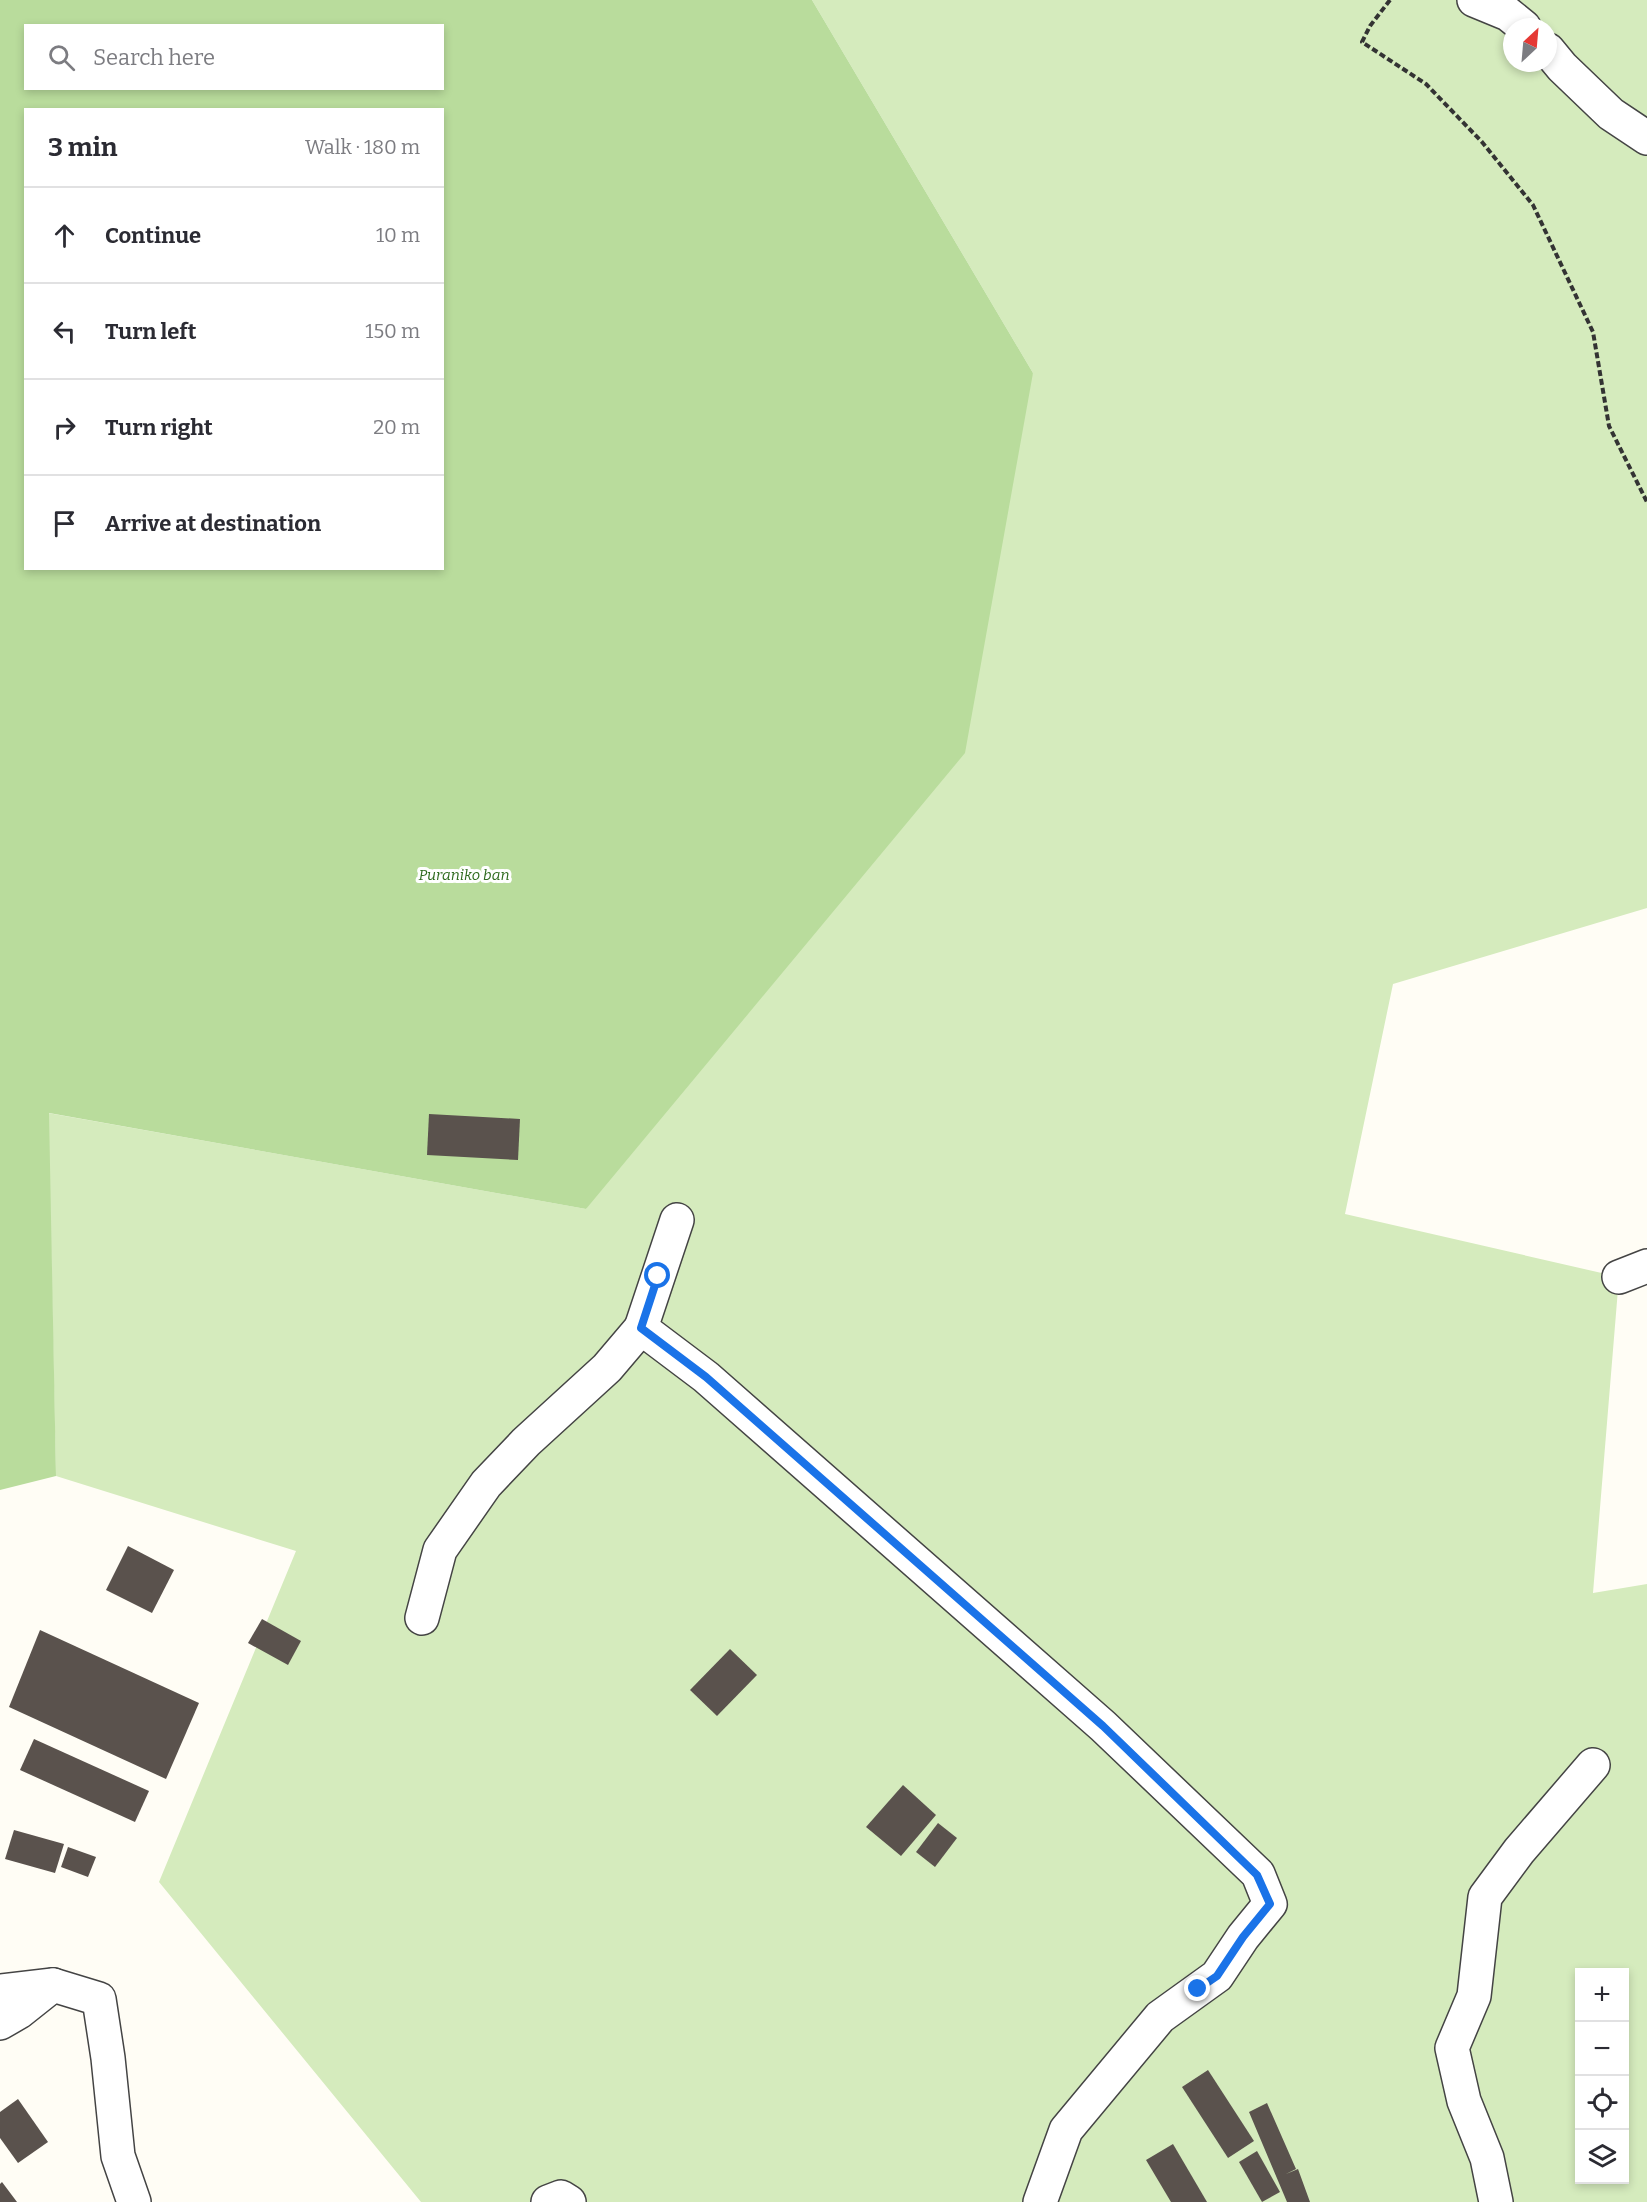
<!DOCTYPE html>
<meta charset="utf-8">
<style>
body{margin:0;font-family:Bitter,serif;background:#f2f2f3;color:#2b2b33}
.controls{position:absolute;right:18px;bottom:18px;display:grid;overflow:hidden;border-radius:0px;box-shadow:0 3px 9px #0003}
.controls button{width:54px;height:54px;display:grid;place-items:center;padding:0;border:0;border-bottom:2px solid #e1e1e2;background:#fff;color:#2b2b33;font:30px sans-serif}
.compass{position:absolute;left:1503px;top:18px;width:54px;height:54px;border-radius:50%;background:#fff;box-shadow:0 3px 9px #0003;rotate:26deg}
.stop{position:absolute;width:18px;height:18px;margin:-14px;border:4px solid #1a73e8;border-radius:50%;background:#fff}
.stop.end{background:#1a73e8;border-color:#fff;box-shadow:0 2px 6px #0008}
.list{margin:0;padding:0;list-style:none}
h2{display:flex;justify-content:space-between;align-items:center;height:78px;margin:0;padding:0 24px;font-size:26px}
h2 small{font-size:20px;font-weight:400;color:#7c7c81}
.list li{display:grid;grid-template-columns:39px 1fr auto;gap:18px;align-items:center;box-sizing:border-box;height:96px;padding:0 24px;border-top:2px solid #e1e1e2}
.list b{display:block;font-size:22px;white-space:nowrap}
.list em{font-size:20px;font-style:normal;color:#7c7c81}
.icon{flex:none;width:33px;height:33px;fill:none;stroke:currentColor;stroke-width:2;stroke-linecap:round;stroke-linejoin:round}
.map{position:relative;flex:none;width:1647px;height:2202px;overflow:hidden}
.search{position:absolute;background:#fff;box-shadow:0 3px 9px #0003;left:24px;top:24px;width:420px;height:66px;display:flex;align-items:center;gap:15px;box-sizing:border-box;padding:0 21px;border-radius:0px;color:#7c7c81;font-size:22px}
.panel{position:absolute;background:#fff;box-shadow:0 3px 9px #0003;left:24px;top:108px;width:420px;height:462px;border-radius:0px}
.map>svg:first-child{display:block}
.green{fill:#d5ebbd;fill-rule:evenodd}
.forest{fill:#b9dc9c;fill-rule:evenodd}
.building{fill:#5a524d}
.lines{fill:none;stroke-linecap:round;stroke-linejoin:round}
.minor-casing{stroke:#444;stroke-width:36}
.path{stroke:#333;stroke-width:4;stroke-dasharray:6 3;stroke-linecap:butt}
.minor{stroke:#fff;stroke-width:33}
.route{stroke:#1a73e8;stroke-width:8}
.labels{text-anchor:middle;stroke-width:6;stroke-linejoin:round;paint-order:stroke}
.park-label{font-size:15px;font-style:italic;fill:#2f6b1f;stroke:#fff}
</style>
<div class="map">
<svg width="1647" height="2202" viewBox="0 0 1647 2202">
<rect width="100%" height="100%" fill="#fffdf5"/>
<!-- green -->
<path class="green" d="M812,0h835v908l-254,76 -48,230 274,63 -26,316 54,-9v618h-1226l-262,-320 137,-331 -240,-75 -8,-363 538,96 447,-836zM1512,27h36v36h-36zM1580,1972h44v208h-44z"/>
<!-- forest -->
<path class="forest" d="M0,0h812l221,373 -68,380 -379,456 -537,-96 7,363 -56,14zM26,26h416v62h-416zM26,110h416v458h-416z"/>
<!-- building -->
<g class="building">
<polygon points="429,1114 520,1119 518,1160 427,1155"/>
<polygon points="128,1546 174,1570 152,1613 106,1590"/>
<polygon points="262,1619 301,1641 288,1665 248,1643"/>
<polygon points="40,1630 199,1703 166,1779 9,1707"/>
<polygon points="730,1649 757,1675 717,1716 690,1690"/>
<polygon points="34,1739 149,1791 135,1822 20,1770"/>
<polygon points="903,1785 936,1815 901,1856 866,1827"/>
<polygon points="938,1823 957,1838 935,1867 916,1852"/>
<polygon points="14,1830 64,1844 55,1873 5,1859"/>
<polygon points="68,1847 96,1857 88,1877 61,1867"/>
<polygon points="1208,2070 1254,2141 1228,2158 1182,2087"/>
<polygon points="18,2099 48,2142 18,2163 0,2138 0,2112"/>
<polygon points="1267,2103 1296,2169 1286,2174 1298,2169 1310,2202 1287,2202 1249,2112"/>
<polygon points="1173,2144 1207,2202 1171,2202 1146,2160"/>
<polygon points="1257,2151 1280,2192 1262,2202 1239,2162"/>
<polygon points="2,2182 17,2202 0,2202 0,2184"/>
</g>
<g class="lines">
<defs>
<g id="minor">
<polyline points="1474,0 1508,14 1524,27"/>
<polyline points="1548,50 1562,67 1611,114 1647,138"/>
<polyline points="677,1220 641,1328 706,1377 1103,1726 1258,1874 1270,1904 1243,1937 1217,1976 1160,2017 1066,2130 1040,2202"/>
<polyline points="1619,1277 1647,1266"/>
<polyline points="422,1618 440,1550 486,1484 526,1442 607,1368 641,1328"/>
<polyline points="0,1991 53,1985 99,1999 108,2058 118,2156 134,2202"/>
<polyline points="0,2023 19,2012 53,1985"/>
<polyline points="548,2202 561,2197 569,2202"/>
<polyline points="1496,2202 1487,2158 1464,2101 1452,2048 1474,1996 1485,1897 1519,1851 1593,1765"/>
</g>
</defs>
<!-- minor casing -->
<use href="#minor" class="minor-casing"/>
<!-- path -->
<polyline class="path" points="1390,0 1370,26 1362,42 1426,84 1482,142 1533,205 1593,332 1609,426 1647,502"/>
<!-- minor -->
<use href="#minor" class="minor"/>
</g>
<g class="lines">
<!-- route -->
<polyline class="route" points="658,1276 641,1328 706,1377 1103,1726 1257,1875 1270,1904 1243,1937 1217,1976 1198,1989"/>
</g>
<g class="labels">
<!-- park labels -->
<g class="park-label">
<text x="464" y="880">Puraniko ban</text>
</g>
</g>
</svg>
<div class="controls">
<button>+</button>
<button>−</button>
<button><svg class="icon" aria-label="locate" viewBox="0 0 24 24"><circle cx="12" cy="12" r="6"/><path d="M12 2v4M12 18v4M2 12h4M18 12h4"/></svg></button>
<button><svg class="icon" aria-label="layers" viewBox="0 0 24 24"><path d="M12 4l9 5-9 5-9-5zM3 14l9 5 9-5"/></svg></button>
</div>
<svg class="compass" viewBox="-18 -18 36 36"><path d="M0-13l5 13h-10z" fill="#e53935"/><path d="M0 13l5-13h-10z" fill="#7c7c81"/></svg>
<div class="stop" style="left:658px;top:1276px"></div>
<div class="stop end" style="left:1198px;top:1989px"></div>
<div class="search"><svg class="icon" aria-label="search" viewBox="0 0 24 24"><circle cx="10" cy="10" r="6"/><path d="M15 15l6 6"/></svg>Search here</div>
<section class="panel">
<h2>3 min<small>Walk · 180 m</small></h2>
<ul class="list">
<li><svg class="icon" aria-label="ahead" viewBox="0 0 24 24"><path d="M12 20V5M6 11l6-6 6 6"/></svg><div><b>Continue</b></div><em>10 m</em></li>
<li><svg class="icon" aria-label="left" viewBox="0 0 24 24"><path d="M17 20v-9H6M10 6l-5 5 5 5"/></svg><div><b>Turn left</b></div><em>150 m</em></li>
<li><svg class="icon" aria-label="right" viewBox="0 0 24 24"><path d="M7 20v-9h11M14 6l5 5-5 5"/></svg><div><b>Turn right</b></div><em>20 m</em></li>
<li><svg class="icon" aria-label="arrive" viewBox="0 0 24 24"><path d="M6 21V4h12l-3 4 3 4H6"/></svg><div><b>Arrive at destination</b></div></li>
</ul>
</section>
</div>
